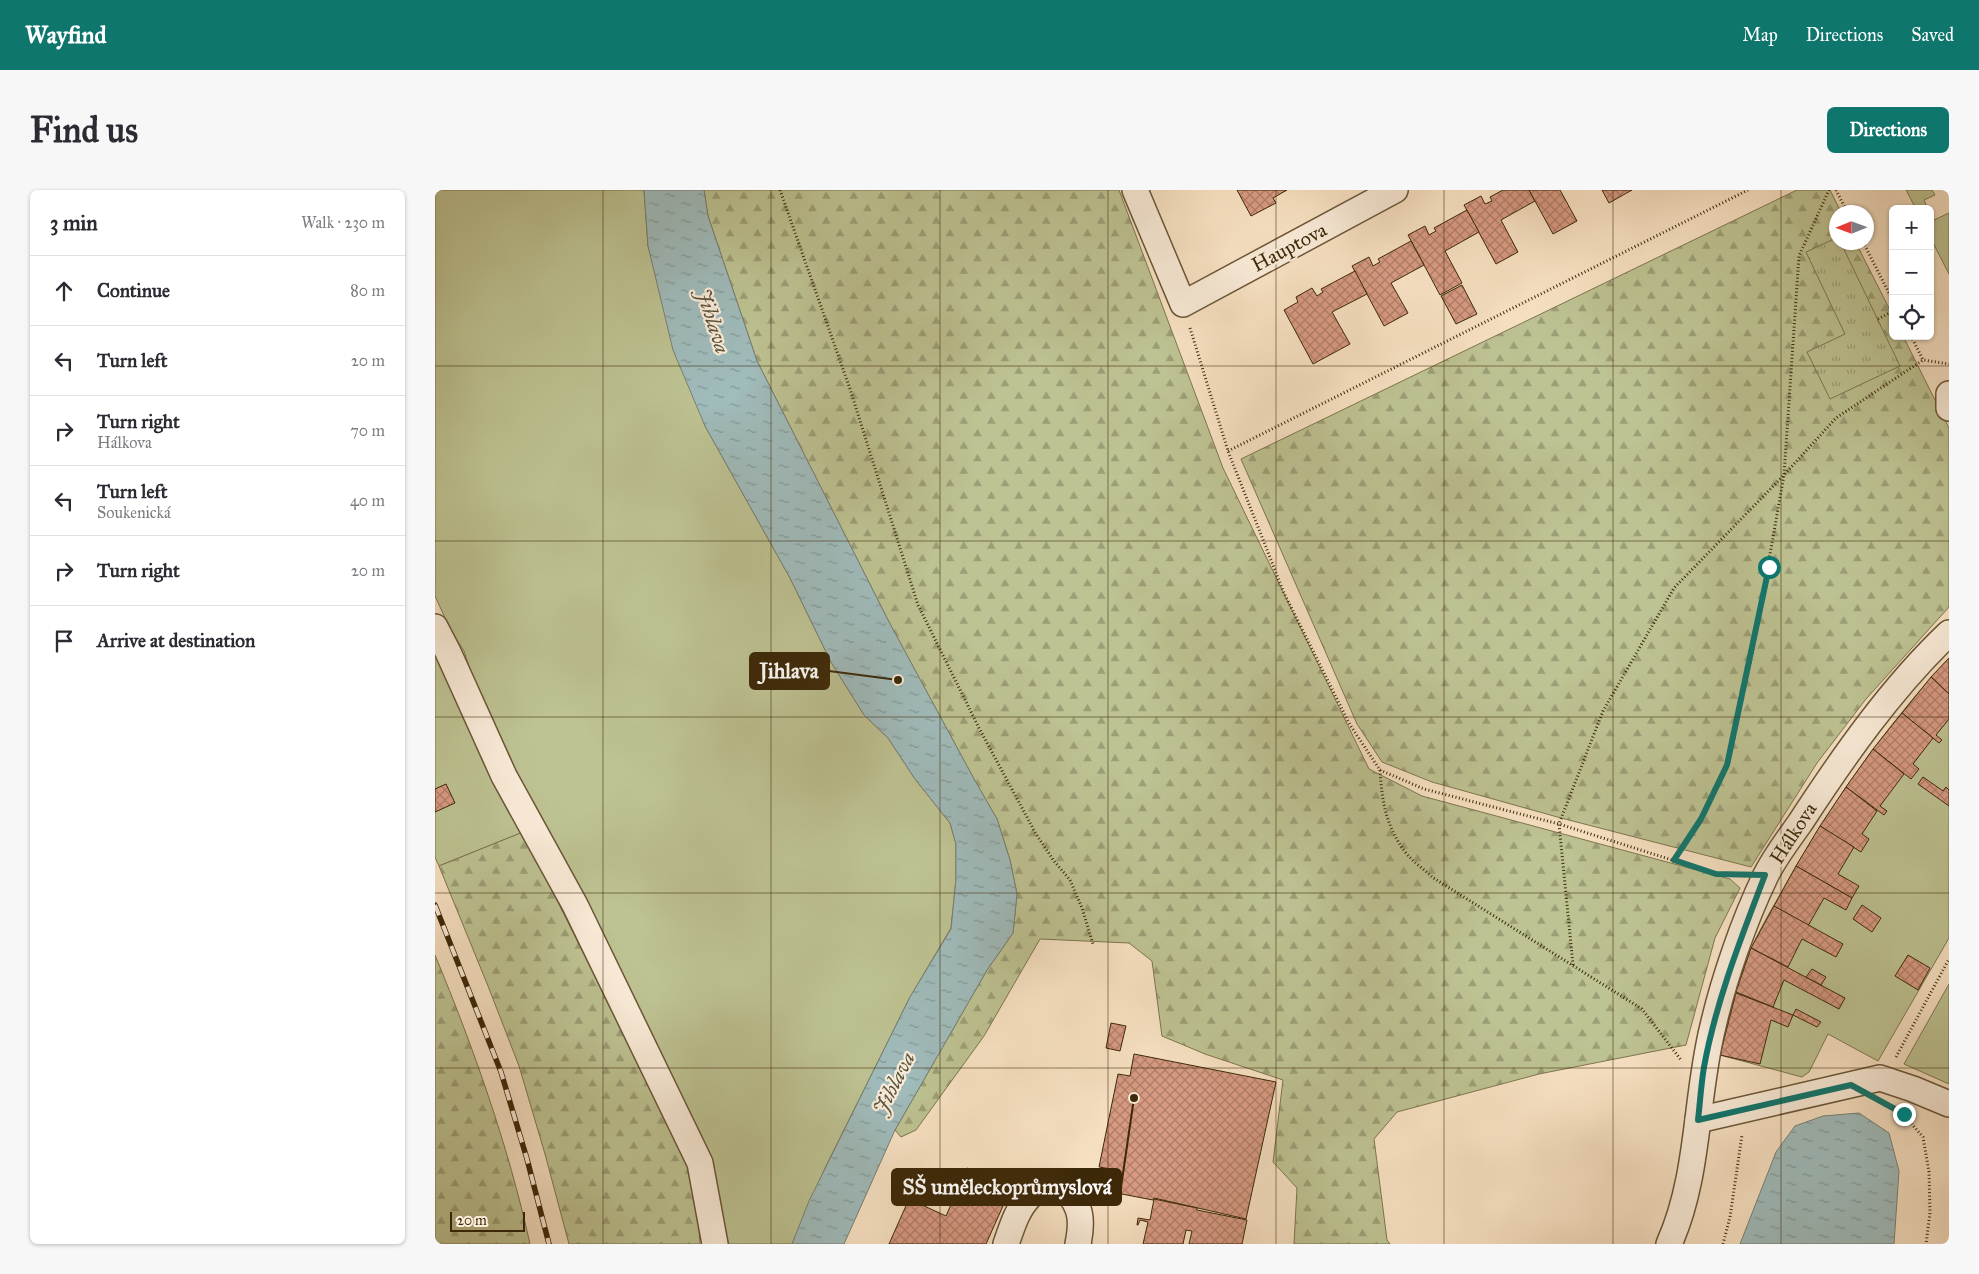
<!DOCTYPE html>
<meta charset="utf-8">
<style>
body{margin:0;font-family:"IM FELL Great Primer",serif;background:#f7f7f7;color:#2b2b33}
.controls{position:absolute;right:15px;top:15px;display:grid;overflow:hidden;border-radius:8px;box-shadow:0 1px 4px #0004}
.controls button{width:45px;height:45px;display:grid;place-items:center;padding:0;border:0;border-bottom:1px solid #e1e1e2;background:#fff;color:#2b2b33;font:25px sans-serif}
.compass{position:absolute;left:1394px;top:15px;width:45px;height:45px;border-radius:50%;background:#fff;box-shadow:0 1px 4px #0004;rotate:269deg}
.scale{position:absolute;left:15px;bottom:12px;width:75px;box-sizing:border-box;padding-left:5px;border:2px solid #3c2808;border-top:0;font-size:14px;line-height:18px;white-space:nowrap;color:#3c2808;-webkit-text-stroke:4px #faecd9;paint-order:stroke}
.stop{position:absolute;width:15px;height:15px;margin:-11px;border:4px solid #0f766e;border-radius:50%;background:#fff}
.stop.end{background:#0f766e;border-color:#fff;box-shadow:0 1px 5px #0008}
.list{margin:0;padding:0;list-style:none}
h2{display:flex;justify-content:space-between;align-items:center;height:65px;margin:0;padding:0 20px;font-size:21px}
h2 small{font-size:16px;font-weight:400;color:#7c7c81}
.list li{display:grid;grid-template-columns:32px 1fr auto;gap:15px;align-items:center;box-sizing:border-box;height:70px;padding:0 20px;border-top:1px solid #e1e1e2}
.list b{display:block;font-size:19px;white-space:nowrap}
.list p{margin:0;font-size:16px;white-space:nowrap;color:#7c7c81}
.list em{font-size:16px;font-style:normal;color:#7c7c81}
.icon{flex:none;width:28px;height:28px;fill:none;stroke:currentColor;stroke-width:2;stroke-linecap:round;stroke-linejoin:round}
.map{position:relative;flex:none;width:1514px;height:1054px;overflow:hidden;border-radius:8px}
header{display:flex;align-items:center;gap:30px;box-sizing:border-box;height:70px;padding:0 25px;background:#0f766e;color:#fff}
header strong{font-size:24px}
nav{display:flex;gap:28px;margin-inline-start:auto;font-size:18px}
.intro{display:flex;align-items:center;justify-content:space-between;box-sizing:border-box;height:120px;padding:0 30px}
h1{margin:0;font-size:35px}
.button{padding:12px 22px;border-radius:8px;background:#0f766e;color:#fff;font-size:18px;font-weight:700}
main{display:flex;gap:30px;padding:0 30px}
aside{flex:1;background:#fff;border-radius:8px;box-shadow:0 1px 4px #0004}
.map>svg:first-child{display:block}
.green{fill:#bec393;stroke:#7d764e}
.forest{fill:url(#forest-firs);stroke:#7d764e}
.park{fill:url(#park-tufts);stroke:#7d764e}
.water{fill:url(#water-ripples);stroke:#788174}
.building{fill:url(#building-cross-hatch);stroke:#3c2808}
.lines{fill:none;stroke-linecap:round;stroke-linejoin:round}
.minor-casing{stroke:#6b5637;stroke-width:28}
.path{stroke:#3c2808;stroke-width:3;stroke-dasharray:1 2.5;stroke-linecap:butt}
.minor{stroke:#faecd9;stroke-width:25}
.rail-casing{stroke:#3c2808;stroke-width:5.5}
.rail{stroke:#faecd9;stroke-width:4;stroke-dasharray:11;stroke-linecap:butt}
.route{stroke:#0f766e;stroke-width:6}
.grid{fill:none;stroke:#3c2808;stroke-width:1;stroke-opacity:0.55}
.labels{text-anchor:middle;stroke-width:4.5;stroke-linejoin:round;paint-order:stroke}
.street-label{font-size:20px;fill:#3c2808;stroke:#faecd9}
.water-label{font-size:21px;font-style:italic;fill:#5a543e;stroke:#faecd9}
.leader{fill:none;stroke:#3c2808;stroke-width:2}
.callout-dot{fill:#3c2808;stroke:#faecd9;stroke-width:2}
.callout{fill:#3c2808;stroke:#3c2808;stroke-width:2}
.callout-label{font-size:21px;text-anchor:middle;font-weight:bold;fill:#fff}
</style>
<header>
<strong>Wayfind</strong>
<nav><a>Map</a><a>Directions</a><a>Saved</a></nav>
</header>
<div class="intro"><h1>Find us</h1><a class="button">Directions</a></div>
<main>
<aside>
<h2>3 min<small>Walk · 230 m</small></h2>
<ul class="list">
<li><svg class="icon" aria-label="ahead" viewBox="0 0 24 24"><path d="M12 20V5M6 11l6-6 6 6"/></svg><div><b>Continue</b></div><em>80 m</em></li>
<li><svg class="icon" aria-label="left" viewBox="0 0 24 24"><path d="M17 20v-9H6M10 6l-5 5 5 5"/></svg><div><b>Turn left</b></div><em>20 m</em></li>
<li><svg class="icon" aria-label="right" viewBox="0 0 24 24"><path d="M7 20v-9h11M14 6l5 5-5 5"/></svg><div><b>Turn right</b><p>Hálkova</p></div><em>70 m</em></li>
<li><svg class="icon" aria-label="left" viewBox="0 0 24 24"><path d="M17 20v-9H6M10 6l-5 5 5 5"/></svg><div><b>Turn left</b><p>Soukenická</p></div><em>40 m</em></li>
<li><svg class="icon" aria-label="right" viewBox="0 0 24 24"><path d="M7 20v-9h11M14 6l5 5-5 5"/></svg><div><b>Turn right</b></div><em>20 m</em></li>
<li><svg class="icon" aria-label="arrive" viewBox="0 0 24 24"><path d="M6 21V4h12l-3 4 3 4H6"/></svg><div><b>Arrive at destination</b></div></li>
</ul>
</aside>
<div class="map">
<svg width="1514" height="1054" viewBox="0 0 1514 1054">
<defs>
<pattern id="forest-firs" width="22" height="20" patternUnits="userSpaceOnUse" patternTransform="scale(1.25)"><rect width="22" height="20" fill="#bec393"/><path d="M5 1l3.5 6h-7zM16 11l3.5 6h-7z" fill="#9c9e76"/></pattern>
<pattern id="park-tufts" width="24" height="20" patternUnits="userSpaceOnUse" patternTransform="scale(1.25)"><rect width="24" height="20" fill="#bec393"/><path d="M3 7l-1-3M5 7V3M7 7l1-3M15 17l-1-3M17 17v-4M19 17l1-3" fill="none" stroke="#9c9e76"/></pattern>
<pattern id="water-ripples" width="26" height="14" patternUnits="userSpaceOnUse" patternTransform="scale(1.25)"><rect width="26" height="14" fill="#a0bcbc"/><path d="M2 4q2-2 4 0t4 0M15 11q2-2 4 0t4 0" fill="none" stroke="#849997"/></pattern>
<pattern id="building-cross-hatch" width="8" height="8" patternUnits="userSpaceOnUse" patternTransform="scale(1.25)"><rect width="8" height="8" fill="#d89a83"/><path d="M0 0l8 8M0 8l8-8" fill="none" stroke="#b07e69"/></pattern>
</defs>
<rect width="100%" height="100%" fill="#f8e2c4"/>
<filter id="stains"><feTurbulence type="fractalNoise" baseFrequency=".004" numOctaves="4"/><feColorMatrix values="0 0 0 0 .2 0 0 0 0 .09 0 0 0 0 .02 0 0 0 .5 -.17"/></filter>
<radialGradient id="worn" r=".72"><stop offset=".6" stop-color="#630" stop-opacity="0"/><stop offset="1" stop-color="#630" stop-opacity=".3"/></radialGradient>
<!-- green -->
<g class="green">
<polygon points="0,0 209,0 213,56 270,236 355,388 396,472 429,525 453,548 480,589 515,633 521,654 521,689 516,738 475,807 390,978 357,1054 288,1054 106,633 45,511 29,461 16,441 0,406"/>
<polygon points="1471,0 1497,0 1500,5 1489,10 1493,19 1481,19"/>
<polygon points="1495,23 1499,30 1514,23 1514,84 1495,47"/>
<polygon points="0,461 88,642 4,676 0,667"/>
<path d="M1514,468v280l-71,123 -50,-27 -19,38 -7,5 -82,-22c9,-36 17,-72 31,-106 10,-23 24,-45 36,-67 45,-80 99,-156 162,-224z"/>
<polygon points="1514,794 1514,894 1469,874"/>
</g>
<!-- forest -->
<g class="forest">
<polygon points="269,0 684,0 788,278 934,579 987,606 1295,689 1305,698 1280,748 1251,855 1104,884 962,922 939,949 952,1050 955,1054 859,1054 862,998 838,972 848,890 770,864 727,846 717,771 694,753 605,749 549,846 481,940 466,947 460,940 552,780 578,743 582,704 575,670 562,629 539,589 454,432 322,171 273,26"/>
<polygon points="1362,0 1395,0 1406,22 1402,22 1402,52 1421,53 1458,126 1458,146 1468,146 1514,238 1514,417 1431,509 1382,573 1316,677 1126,628 997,592 947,572 922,534 806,269"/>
<polygon points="88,642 261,990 265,1054 134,1054 110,964 84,876 53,796 4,676"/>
<path d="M0,765c39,94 73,190 95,289h-95z"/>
</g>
<!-- park -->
<polygon class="park" points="1401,48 1402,52 1406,53 1465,176 1395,209 1372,162 1410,144 1371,62"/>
<!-- water -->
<g class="water">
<polygon points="209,0 269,0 273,26 322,171 454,432 539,589 562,629 575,670 582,704 578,743 552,780 460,940 409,1054 357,1054 374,1011 475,807 516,739 521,689 521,654 515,633 480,589 453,548 429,525 396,472 355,388 270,236 238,160 213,56"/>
<polygon points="1424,923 1454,943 1464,981 1459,1054 1305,1054 1341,962 1360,936 1388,926"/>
</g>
<!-- building -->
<g class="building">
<polygon points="802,0 852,0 838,8 841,13 816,26"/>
<polygon points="1068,0 1094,0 1100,11 1066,30 1083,62 1061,74 1029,15 1046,6 1050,14 1057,11 1055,7"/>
<polygon points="1094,0 1125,0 1142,31 1118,44"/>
<polygon points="1167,0 1197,0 1174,13"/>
<polygon points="1032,20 1044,42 1010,61 1027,93 1005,105 973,45 990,36 994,45 1001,41 999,38"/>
<polygon points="976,51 989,75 956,93 973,123 949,136 917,76 934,67 938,76 945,72 943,69"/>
<polygon points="920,81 932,104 897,122 915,154 878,174 849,120 863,112 861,107 877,98 882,106 888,102 886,99"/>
<polygon points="1027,95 1042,124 1021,134 1006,106"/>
<polygon points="1514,468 1514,504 1496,487"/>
<polygon points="1496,487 1514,504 1514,529 1501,545 1507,550 1504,553 1467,523"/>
<polygon points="1467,523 1498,548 1478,574 1484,579 1476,589 1438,559"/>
<polygon points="1438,559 1469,584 1445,616 1452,621 1449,625 1411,597"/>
<polygon points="1488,587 1508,601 1511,597 1514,600 1514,616 1483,594"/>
<polygon points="11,594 20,613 0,622 0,599"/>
<polygon points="1411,597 1442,621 1427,644 1434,649 1426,662 1385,636"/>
<polygon points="1385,636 1419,657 1403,684 1424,696 1417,708 1361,676"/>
<polygon points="1361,676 1417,708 1411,720 1389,708 1373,736 1339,716"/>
<polygon points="1427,715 1446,728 1437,742 1418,729"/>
<polygon points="1339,716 1408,754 1401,767 1367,749 1353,777 1316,758"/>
<polygon points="1316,758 1410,808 1404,819 1349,790 1338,817 1301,802"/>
<polygon points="1473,765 1495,778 1483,800 1460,786"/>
<polygon points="1377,779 1391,787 1386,795 1371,787"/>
<polygon points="1301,803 1358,825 1353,837 1336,830 1325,874 1285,865"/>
<polygon points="1361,819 1386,832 1382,837 1358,825"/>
<polygon points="676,833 691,836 685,861 671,858"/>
<polygon points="699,864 841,892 811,1029 719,1008 718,1010 671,1001 676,979 664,977 683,884 695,886"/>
<polygon points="532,978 576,998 551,1054 454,1054 474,1009 511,1026"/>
<polygon points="719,1009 762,1018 762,1020 812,1030 807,1054 754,1054 757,1041 751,1040 748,1054 708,1054 713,1032 705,1030 703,1035 702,1035 703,1028 715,1030"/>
</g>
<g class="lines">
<defs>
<g id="minor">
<polyline points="700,0 748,114 960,0"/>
<polyline points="1514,204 1514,218"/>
<polyline points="0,437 13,462 69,586 140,715 265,973 280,1054"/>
<polyline points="1263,930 1445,888 1478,899 1514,914"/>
<path d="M571,1054c6,-17 11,-35 24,-48 17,-18 41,-8 48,13 4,10 2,25 0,35"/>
<path d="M1234,1054c31,-69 26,-146 44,-218 11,-48 31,-105 52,-149 9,-19 23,-37 35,-54 43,-66 92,-136 149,-190"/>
</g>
</defs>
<!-- minor casing -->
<use href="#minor" class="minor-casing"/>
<!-- path -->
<g class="path">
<polyline points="345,0 415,199 483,415 544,538 601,644 619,671 635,690 647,718 658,754"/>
<polyline points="1401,0 1412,22"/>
<polyline points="1428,52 1458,111"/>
<polyline points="1443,129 1458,121"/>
<polyline points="755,138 793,261 849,403 915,535 945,580 989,599 1124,634 1281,684 1305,684"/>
<polyline points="1476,146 1488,170"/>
<polyline points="793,261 1313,0"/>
<path d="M945,580c2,32 6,57 26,83 7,9 18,16 26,24l210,132 39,51"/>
<polyline points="1239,670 1266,629 1293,575 1319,455 1349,285 1401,228 1488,170 1514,174"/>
<polyline points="1138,775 1124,634 1168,521 1239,398 1349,285 1364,66 1394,0"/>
<polyline points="1461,867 1514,769"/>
<polyline points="1467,923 1488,947 1494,982 1495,1023 1491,1054"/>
<polyline points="1288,1054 1295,1027 1307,945"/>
</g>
<!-- minor -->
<use href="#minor" class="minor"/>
<defs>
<polyline id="rail" points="0,715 66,882 92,969 114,1054"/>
</defs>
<!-- rail casing -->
<use href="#rail" class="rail-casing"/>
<!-- rail -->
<use href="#rail" class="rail"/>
</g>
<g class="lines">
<!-- route -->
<path class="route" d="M1334,377l-42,198 -26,54 -27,41 42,14 49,1c-24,63 -49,126 -61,192 -3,18 -4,36 -6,53l153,-35 53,29"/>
</g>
<!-- grid -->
<path class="grid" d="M168,0v1054M336,0v1054M505,0v1054M673,0v1054M841,0v1054M1009,0v1054M1178,0v1054M1346,0v1054M0,176h1514M0,351h1514M0,527h1514M0,703h1514M0,878h1514"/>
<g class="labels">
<!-- street labels -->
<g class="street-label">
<text transform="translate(854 57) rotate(-28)" y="7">Hauptova</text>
<text transform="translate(1358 643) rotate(-57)" y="7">Hálkova</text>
</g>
<!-- water labels -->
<g class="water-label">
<text transform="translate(278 131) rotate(72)" y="7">Jihlava</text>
<text transform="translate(459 893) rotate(-63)" y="7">Jihlava</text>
</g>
</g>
<!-- callouts -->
<path class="leader" d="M463 490L394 481M699 908L686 997"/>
<g class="callout-dot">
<circle cx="463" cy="490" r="5"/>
<circle cx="699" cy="908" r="5"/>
</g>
<g class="callout">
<rect x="315" y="463" width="79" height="36" rx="5"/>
<rect x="457" y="979" width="229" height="36" rx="5"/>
</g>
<g class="callout-label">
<text x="354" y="488">Jihlava</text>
<text x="572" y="1004">SŠ uměleckoprůmyslová</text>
</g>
<rect width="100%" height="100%" filter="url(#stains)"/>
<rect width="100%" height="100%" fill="url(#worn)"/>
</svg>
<div class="controls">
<button>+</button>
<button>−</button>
<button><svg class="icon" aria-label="locate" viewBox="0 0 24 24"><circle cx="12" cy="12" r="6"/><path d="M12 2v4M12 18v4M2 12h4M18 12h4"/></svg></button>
</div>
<svg class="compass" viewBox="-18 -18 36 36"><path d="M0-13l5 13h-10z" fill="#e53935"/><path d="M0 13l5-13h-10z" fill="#7c7c81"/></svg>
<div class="scale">20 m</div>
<div class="stop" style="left:1334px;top:377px"></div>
<div class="stop end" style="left:1469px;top:924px"></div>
</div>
</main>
